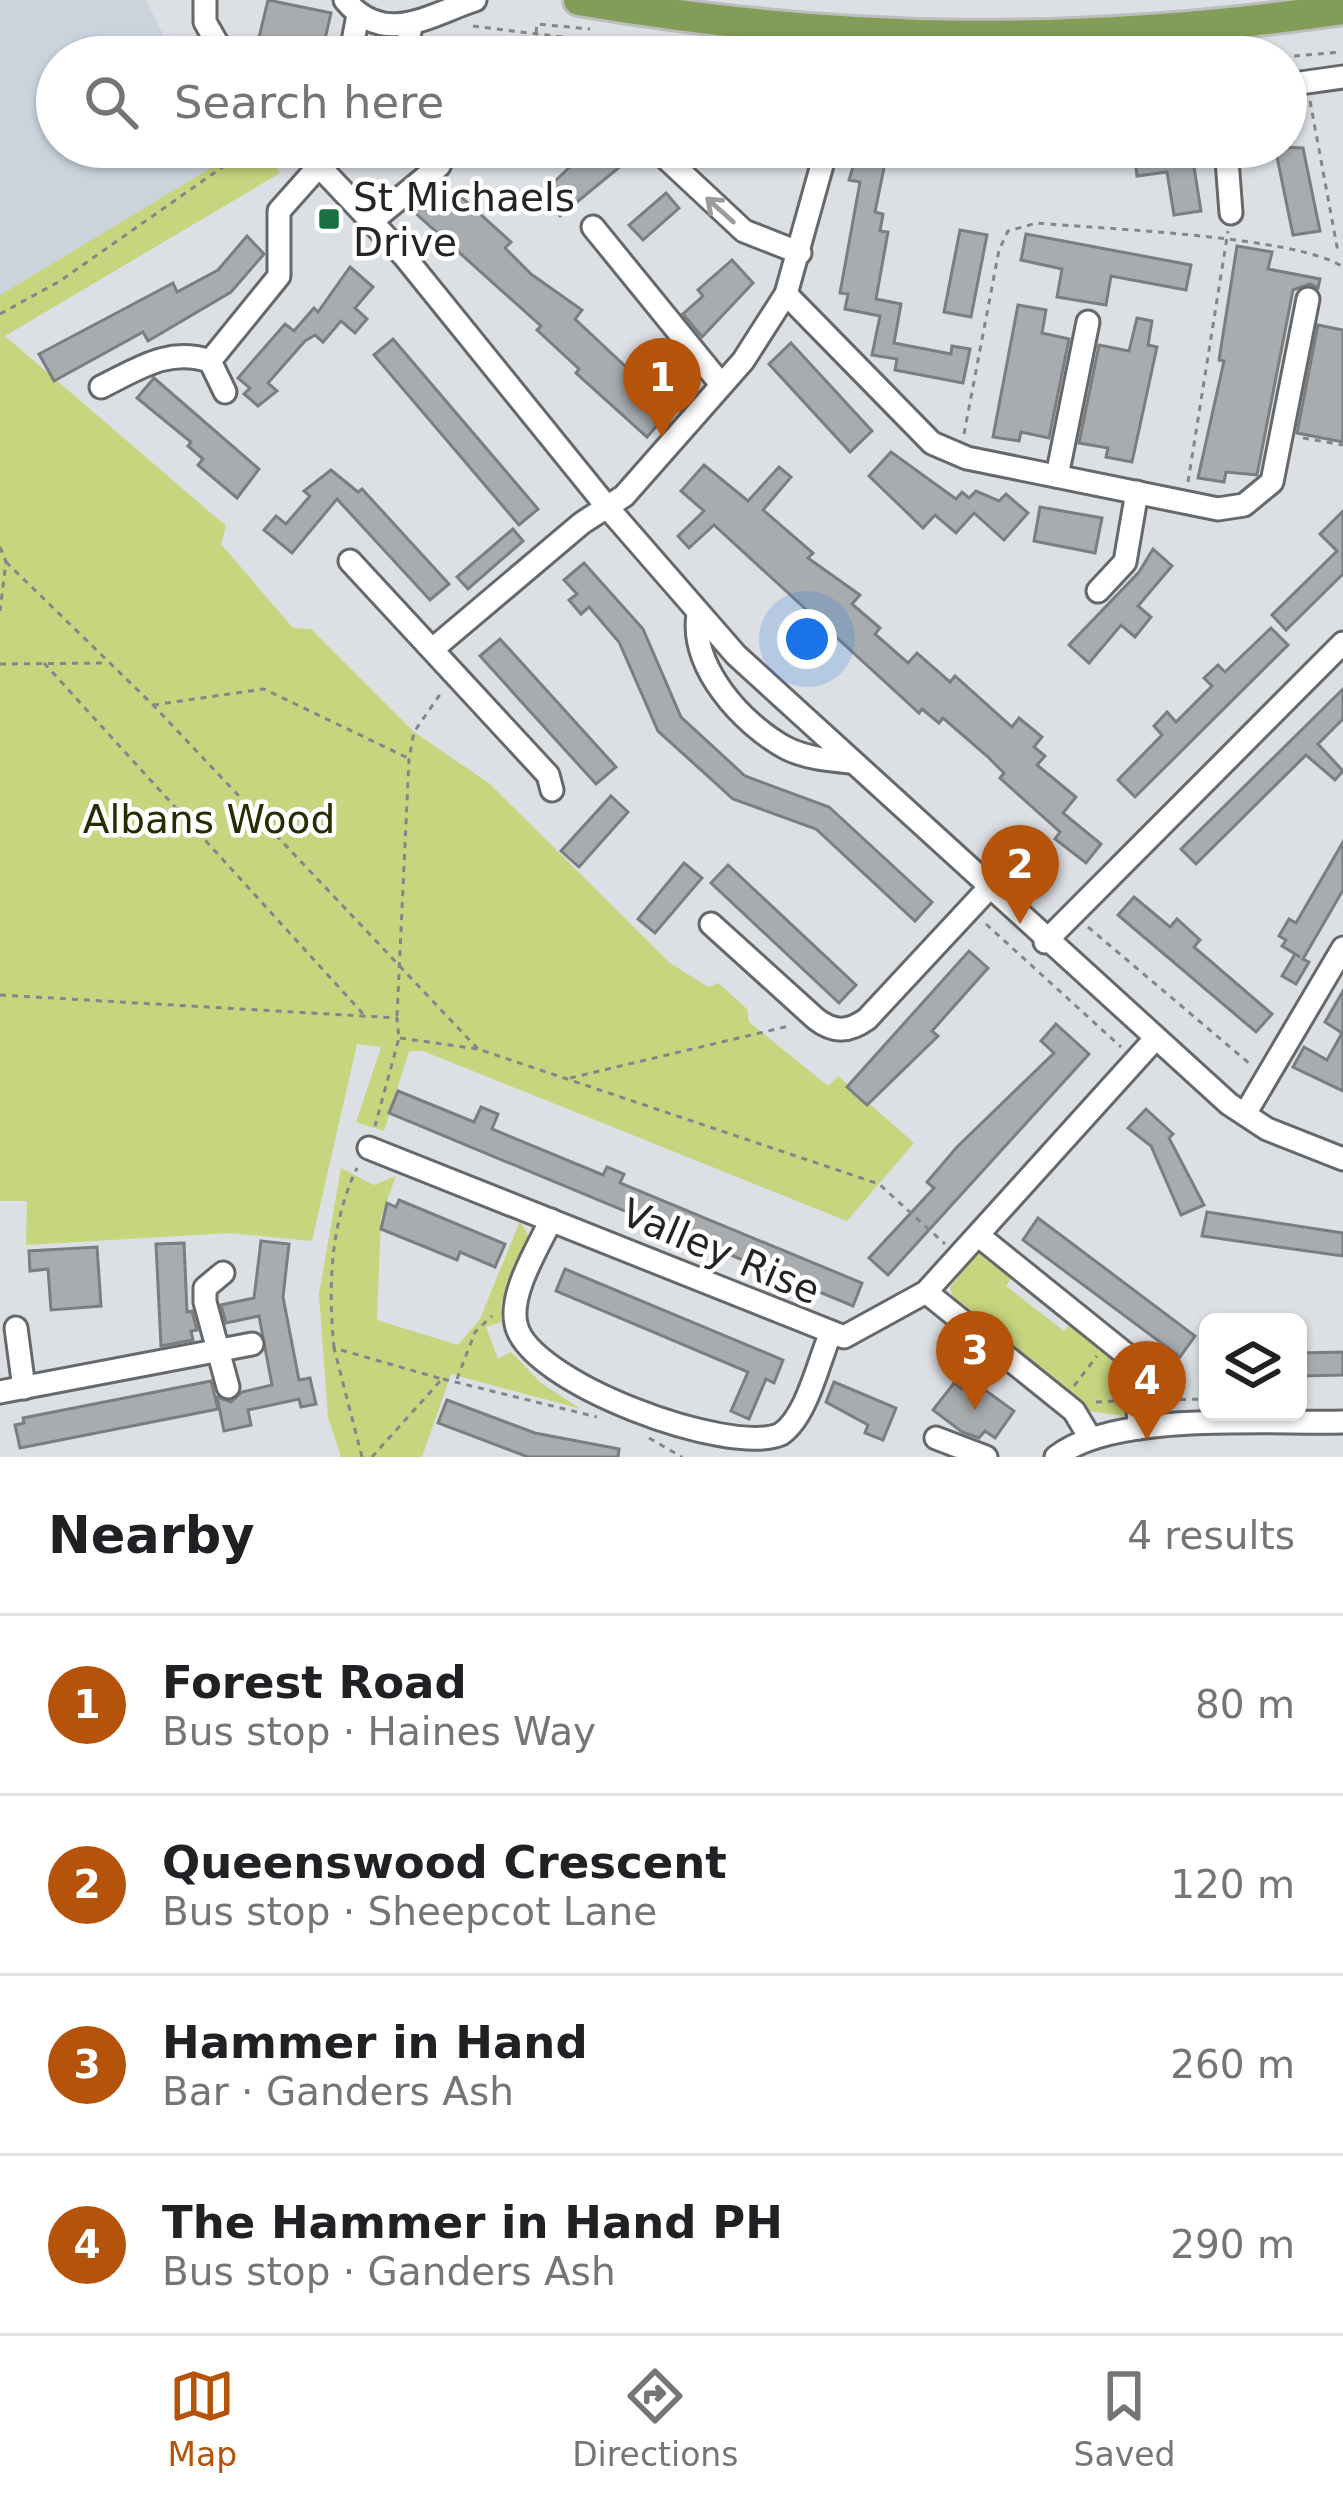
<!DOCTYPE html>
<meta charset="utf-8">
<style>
body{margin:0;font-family:"DejaVu Sans",sans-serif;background:#f6f6f6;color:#202124}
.controls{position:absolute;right:36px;bottom:36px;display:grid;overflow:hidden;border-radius:18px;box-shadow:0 3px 9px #0004}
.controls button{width:108px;height:108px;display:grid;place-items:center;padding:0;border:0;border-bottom:3px solid #e0e0e0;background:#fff;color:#202124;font:60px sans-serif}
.you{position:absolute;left:807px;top:639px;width:42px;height:42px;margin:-30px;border:9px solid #fff;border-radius:50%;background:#1a73e8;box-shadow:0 0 0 18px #1a73e833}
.badge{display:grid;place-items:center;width:78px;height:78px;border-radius:50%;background:#b45309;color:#fff;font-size:39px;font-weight:700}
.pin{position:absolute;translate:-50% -99px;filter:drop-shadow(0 3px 6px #0008)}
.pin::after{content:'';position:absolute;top:63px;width:42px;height:36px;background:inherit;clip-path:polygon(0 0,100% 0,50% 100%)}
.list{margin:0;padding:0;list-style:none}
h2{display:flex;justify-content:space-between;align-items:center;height:156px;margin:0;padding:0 48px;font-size:51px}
h2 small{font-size:39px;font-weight:400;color:#757577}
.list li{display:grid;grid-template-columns:78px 1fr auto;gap:36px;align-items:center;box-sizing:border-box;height:180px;padding:0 48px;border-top:3px solid #e0e0e0}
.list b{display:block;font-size:45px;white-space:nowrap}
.list p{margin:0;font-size:39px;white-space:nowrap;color:#757577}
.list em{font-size:39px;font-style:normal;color:#757577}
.icon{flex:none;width:66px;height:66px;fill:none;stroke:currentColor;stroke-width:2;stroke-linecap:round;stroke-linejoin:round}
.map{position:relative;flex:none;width:1343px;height:1457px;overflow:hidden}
.search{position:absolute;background:#fff;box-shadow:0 3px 9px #0004;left:36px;right:36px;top:36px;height:132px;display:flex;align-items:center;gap:30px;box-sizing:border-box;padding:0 42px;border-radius:66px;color:#757577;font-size:45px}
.sheet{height:876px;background:#fff}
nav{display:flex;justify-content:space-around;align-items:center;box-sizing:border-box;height:168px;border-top:3px solid #e0e0e0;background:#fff;font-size:33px;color:#757577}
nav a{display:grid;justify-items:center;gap:6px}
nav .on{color:#b45309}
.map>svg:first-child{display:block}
.built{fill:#cbd4dd}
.green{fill:#c6d57e}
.building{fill:#a9acaf;stroke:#7b7e81;stroke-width:3}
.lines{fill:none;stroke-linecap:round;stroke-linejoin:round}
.minor-casing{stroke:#66696c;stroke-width:27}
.highway-casing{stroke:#bdbdbe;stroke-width:36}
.path{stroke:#848689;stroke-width:3;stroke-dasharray:6 6;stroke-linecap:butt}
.minor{stroke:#fff;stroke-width:21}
.highway{stroke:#829d57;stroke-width:30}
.oneway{stroke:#9c9c9d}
.poi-dot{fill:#1b7042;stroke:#fff;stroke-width:4.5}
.labels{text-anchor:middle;stroke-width:9;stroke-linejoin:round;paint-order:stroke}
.poi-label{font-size:39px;fill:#232426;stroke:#fff;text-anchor:start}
.park-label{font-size:39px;fill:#272d02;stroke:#fff}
.street-label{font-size:39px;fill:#232426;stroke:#fff}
</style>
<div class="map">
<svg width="1343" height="1457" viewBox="0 0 1343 1457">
<rect width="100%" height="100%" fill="#dcdfe3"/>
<!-- built -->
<polygon class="built" points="0,0 146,0 174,57 57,57 57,147 244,148 0,295"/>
<!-- green -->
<g class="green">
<polygon points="244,148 268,153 280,173 5,336 226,526 221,544 293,628 311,629 414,732 490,784 670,963 708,987 718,983 747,1009 749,1022 828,1086 838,1076 914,1143 847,1221 423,1051 409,1051 384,1131 356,1122 381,1047 357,1044 312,1241 229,1233 26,1245 27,1201 0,1201 0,295"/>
<polygon points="341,1168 374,1185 396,1176 381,1217 377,1320 458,1345 480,1319 520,1221 529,1237 501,1303 501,1322 486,1327 498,1359 511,1352 541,1383 581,1409 451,1374 422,1457 341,1457 328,1417 319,1294"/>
<polygon points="983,1248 1014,1273 1006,1286 1064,1331 1074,1320 1127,1364 1131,1417 1089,1411 955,1307 950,1287"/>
</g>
<!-- building -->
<g class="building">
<polygon points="268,0 331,13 321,57 276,57 256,50"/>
<polygon points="590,147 625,147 633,156 560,216 541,195"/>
<polygon points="859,147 965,147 965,161 885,163 875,212 883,214 880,231 888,232 876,299 901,304 894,343 951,354 952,346 970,349 963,383 895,370 897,359 872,355 880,316 845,309 848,294 840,293 860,182 849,180"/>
<polygon points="1275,147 1303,148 1320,231 1293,235"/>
<polygon points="1199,151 1202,166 1194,167 1201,211 1174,215 1167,172 1137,176 1135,161"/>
<polygon points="435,189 451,203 459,195 511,242 505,248 531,274 582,310 575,319 640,380 634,387 666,415 647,437 576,373 579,369 537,330 541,326 413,211"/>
<polygon points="666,193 679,208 643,240 629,225"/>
<polygon points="960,230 987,235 971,317 944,312"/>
<polygon points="1026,234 1191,265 1186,290 1111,276 1106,305 1057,297 1062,269 1021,260"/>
<polygon points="247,236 264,254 231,292 148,341 143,332 54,381 39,354 173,283 177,292 218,270"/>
<polygon points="1237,246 1272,252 1268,269 1320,279 1318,288 1310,284 1293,290 1257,475 1226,472 1224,482 1198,478 1224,361 1219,360"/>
<polygon points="732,260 753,283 702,337 683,314 703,296 698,290"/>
<polygon points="350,267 373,287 355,308 367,319 355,333 341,321 323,342 315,335 305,341 268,383 277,391 258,406 244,394 250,388 238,378 285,324 294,331 314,308 318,312"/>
<polygon points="1018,305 1046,310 1042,333 1069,339 1049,438 1021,432 1019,441 993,437"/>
<polygon points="1137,318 1152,321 1148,345 1157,347 1132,462 1106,457 1108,448 1079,443 1099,345 1129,351"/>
<polygon points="1318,325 1343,330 1343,442 1297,433"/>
<polygon points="393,339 538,509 519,525 374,355"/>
<polygon points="791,343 872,431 850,452 769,364"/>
<polygon points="154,378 259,469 237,498 198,465 203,459 188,446 191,442 137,398"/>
<polygon points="891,452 956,499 962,492 969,498 976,491 999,501 1006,494 1028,513 1004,540 974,513 956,533 935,515 923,528 869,476"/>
<polygon points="704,465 748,501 779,467 791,477 763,510 813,553 808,558 860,595 852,604 880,628 875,634 908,663 917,653 950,682 955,676 1012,727 1019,718 1042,737 1034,747 1045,756 1037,765 1076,797 1063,813 1101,844 1086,863 1055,839 1060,832 1000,778 1004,773 987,756 943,718 939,723 922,709 919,713 714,525 689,548 678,536 704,511 681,491"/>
<polygon points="331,470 358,492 362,489 449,584 430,600 337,499 292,553 264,530 276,516 286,524 310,496 304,491"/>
<polygon points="1040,507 1102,518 1095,553 1034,541"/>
<polygon points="1343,511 1343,574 1286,630 1272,615 1337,551 1320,534"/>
<polygon points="513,529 523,541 468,589 457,577"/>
<polygon points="1153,549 1172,566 1138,606 1151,617 1135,637 1121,625 1089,663 1069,645 1139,572"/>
<polygon points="584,563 643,629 681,717 745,776 829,807 932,902 915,921 816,829 733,799 658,731 619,642 589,607 581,614 569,600 577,594 564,580"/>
<polygon points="1271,628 1288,645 1135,797 1118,780 1162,735 1154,726 1167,712 1176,722 1212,686 1204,678 1218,665 1225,672"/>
<polygon points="500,639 616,767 596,784 480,656"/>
<polygon points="1343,689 1343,719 1318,744 1343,771 1335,780 1306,755 1196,864 1181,849"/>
<polygon points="611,796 628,812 579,867 561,851"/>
<polygon points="1343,842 1343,890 1303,959 1309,962 1296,984 1282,976 1295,954 1300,957 1282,946 1286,940 1279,936 1289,919 1296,923"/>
<polygon points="684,863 702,878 655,933 638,919"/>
<polygon points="728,865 856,985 839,1003 711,883"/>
<polygon points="1134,897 1170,927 1177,919 1200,940 1194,947 1272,1014 1256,1032 1118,915"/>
<polygon points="969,951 988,968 932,1031 938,1036 867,1105 847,1087"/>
<polygon points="1343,991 1343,1091 1293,1067 1304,1047 1327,1060 1342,1033 1325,1022"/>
<polygon points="1056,1024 1089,1054 888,1275 869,1258 934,1188 927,1182 957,1147 1054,1053 1041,1041"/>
<polygon points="398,1091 474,1122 481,1107 498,1114 492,1129 603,1175 607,1167 624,1174 620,1183 862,1283 853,1306 389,1113"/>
<polygon points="1146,1109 1173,1134 1169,1138 1204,1205 1181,1215 1151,1146 1128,1128"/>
<polygon points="399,1200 505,1244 495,1267 460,1252 457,1260 381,1229 387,1203 396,1207"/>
<polygon points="1207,1212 1343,1233 1343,1256 1202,1236"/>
<polygon points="1038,1218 1195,1336 1180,1357 1023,1240"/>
<polygon points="261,1241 289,1244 283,1297 299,1380 310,1378 316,1404 301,1407 299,1399 248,1410 251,1425 224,1431 217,1397 231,1402 242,1392 272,1385 259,1316 226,1323 221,1305 254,1298"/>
<polygon points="184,1243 187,1312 192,1311 197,1330 191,1331 193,1340 161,1346 156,1244"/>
<polygon points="97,1247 101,1306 51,1310 48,1269 30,1271 29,1251"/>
<polygon points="565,1269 783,1360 774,1383 766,1379 749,1419 731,1411 748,1372 556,1291"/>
<polygon points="1343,1352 1343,1375 1303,1376 1302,1353"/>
<polygon points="211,1381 218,1409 20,1448 15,1425 24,1423 23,1418"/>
<polygon points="834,1382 896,1408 883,1440 865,1433 868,1425 826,1402"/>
<polygon points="954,1383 962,1389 981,1387 1014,1411 995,1438 985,1431 979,1438 962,1432 933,1410"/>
<polygon points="447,1400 535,1433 619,1449 618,1457 528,1457 438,1423"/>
</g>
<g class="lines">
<defs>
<g id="minor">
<polyline points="205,0 205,22 225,57"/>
<path d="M345,0c40,48 86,14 130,0"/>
<polyline points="350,57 358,15"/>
<polyline points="404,57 411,27"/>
<polyline points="1286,85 1343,77"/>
<polyline points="301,147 404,256 608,508 736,655 1229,1104 1267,1129 1343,1159"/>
<polyline points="654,147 744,231 800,253"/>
<polyline points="1226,147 1231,213"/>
<polyline points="371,222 439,166 447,147"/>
<polyline points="593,227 720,383"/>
<polyline points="786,294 932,443 967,458 1218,509 1244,505 1272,482 1308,299"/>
<polyline points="210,361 279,276 279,211 319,166"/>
<path d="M101,387c37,-18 67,-40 109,-26l15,31"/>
<polyline points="1057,476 1088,322"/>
<polyline points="350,561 548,775 552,790"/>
<polyline points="1098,591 1125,562 1137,492"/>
<path d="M698,614c-8,53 44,110 88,134 20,10 42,12 64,14"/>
<polyline points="434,648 582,523 624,496 743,361 786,294 827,147"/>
<path d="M711,924l105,95c18,14 33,13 51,0l121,-130"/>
<polyline points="1045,942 1343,643"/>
<polyline points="1245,1114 1343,948"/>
<polyline points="369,1148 844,1337 926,1292 1154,1040"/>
<path d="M551,1220c-13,28 -42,73 -35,104 11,58 214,133 265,110 26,-18 37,-71 49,-99"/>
<polyline points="979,1236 1128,1356 1136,1371 1139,1428"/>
<polyline points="223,1273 205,1288 205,1302 228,1387"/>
<polyline points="926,1292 1074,1411 1089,1436"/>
<polyline points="16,1328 24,1388"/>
<polyline points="0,1392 252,1344"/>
<polyline points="936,1438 986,1457"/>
<path d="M1056,1457c57,-46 211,-33 287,-35"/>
</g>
<path id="highway" d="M579,0c262,45 501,47 764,9"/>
</defs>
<!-- minor casing -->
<use href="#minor" class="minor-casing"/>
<!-- highway casing -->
<use href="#highway" class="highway-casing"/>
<!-- path -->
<g class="path">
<polyline points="473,26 723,57"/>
<polyline points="536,33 537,24 590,29"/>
<polyline points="1282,57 1341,52"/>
<polyline points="1310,101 1338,252"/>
<polyline points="0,314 60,281 251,147"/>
<path d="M964,434l35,-184 9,-19 29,-8c65,6 260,13 306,44"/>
<polyline points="1303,438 1343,445"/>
<polyline points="1188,482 1228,231"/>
<polyline points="0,547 6,562 0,611"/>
<polyline points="6,562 153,705 478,1049"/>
<polyline points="44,663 366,1017"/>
<polyline points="0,664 106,663"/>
<polyline points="153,705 264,689 408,758"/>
<polyline points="986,924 1121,1047"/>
<polyline points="1088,927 1250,1064"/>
<polyline points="0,995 397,1018 399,1038 375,1126"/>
<polyline points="397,1016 409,759 414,732 441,693"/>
<polyline points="400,1038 478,1049 879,1184 945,1244"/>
<polyline points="570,1078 789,1026"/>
<path d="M334,1348c-6,-61 -4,-124 23,-180"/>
<polyline points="443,1379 597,1417"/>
<polyline points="457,1379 475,1332 492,1316"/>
<polyline points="1074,1386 1097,1356"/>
<polyline points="1156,1400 1208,1399"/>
<polyline points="1096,1402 1116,1401"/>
<polyline points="649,1438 682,1457"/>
<polyline points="362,1457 334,1348 442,1379 372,1457"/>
</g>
<!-- minor -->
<use href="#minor" class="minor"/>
<!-- highway -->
<use href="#highway" class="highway"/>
</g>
<!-- one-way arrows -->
<defs><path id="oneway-shaft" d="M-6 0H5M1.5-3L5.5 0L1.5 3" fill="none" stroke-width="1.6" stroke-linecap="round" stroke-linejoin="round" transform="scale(3)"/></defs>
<use class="oneway" href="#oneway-shaft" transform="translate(720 210) rotate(-138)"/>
<!-- markers -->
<rect class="poi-dot" x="317" y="207" width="24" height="24" rx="6"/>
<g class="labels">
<!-- poi labels -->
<g class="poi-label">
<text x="353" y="211">St Michaels<tspan x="353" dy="45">Drive</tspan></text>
</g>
<!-- park labels -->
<g class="park-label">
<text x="209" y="833">Albans Wood</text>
</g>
<!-- street labels -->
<g class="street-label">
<text transform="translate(721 1251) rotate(23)" y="14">Valley Rise</text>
</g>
</g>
</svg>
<div class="controls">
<button><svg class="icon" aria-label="layers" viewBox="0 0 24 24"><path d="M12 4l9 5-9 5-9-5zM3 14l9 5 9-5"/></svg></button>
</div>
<div class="you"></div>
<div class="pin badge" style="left:662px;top:437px">1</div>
<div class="pin badge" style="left:1020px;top:924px">2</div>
<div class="pin badge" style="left:975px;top:1410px">3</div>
<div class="pin badge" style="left:1147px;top:1440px">4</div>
<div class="search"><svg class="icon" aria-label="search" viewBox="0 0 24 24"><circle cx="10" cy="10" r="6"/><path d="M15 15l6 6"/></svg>Search here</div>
</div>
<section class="sheet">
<h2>Nearby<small>4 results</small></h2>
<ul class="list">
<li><span class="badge">1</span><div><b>Forest Road</b><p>Bus stop · Haines Way</p></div><em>80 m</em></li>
<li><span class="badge">2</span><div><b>Queenswood Crescent</b><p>Bus stop · Sheepcot Lane</p></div><em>120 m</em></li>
<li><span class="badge">3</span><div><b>Hammer in Hand</b><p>Bar · Ganders Ash</p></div><em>260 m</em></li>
<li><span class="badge">4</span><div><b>The Hammer in Hand PH</b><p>Bus stop · Ganders Ash</p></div><em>290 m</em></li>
</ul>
</section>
<nav>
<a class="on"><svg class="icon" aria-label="map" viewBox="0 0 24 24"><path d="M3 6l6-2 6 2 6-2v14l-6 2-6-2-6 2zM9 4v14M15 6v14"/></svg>Map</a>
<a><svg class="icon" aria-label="directions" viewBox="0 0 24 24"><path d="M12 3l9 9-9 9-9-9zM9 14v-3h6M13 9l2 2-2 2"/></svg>Directions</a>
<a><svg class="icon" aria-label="saved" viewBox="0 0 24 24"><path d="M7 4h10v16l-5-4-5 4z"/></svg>Saved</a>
</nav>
